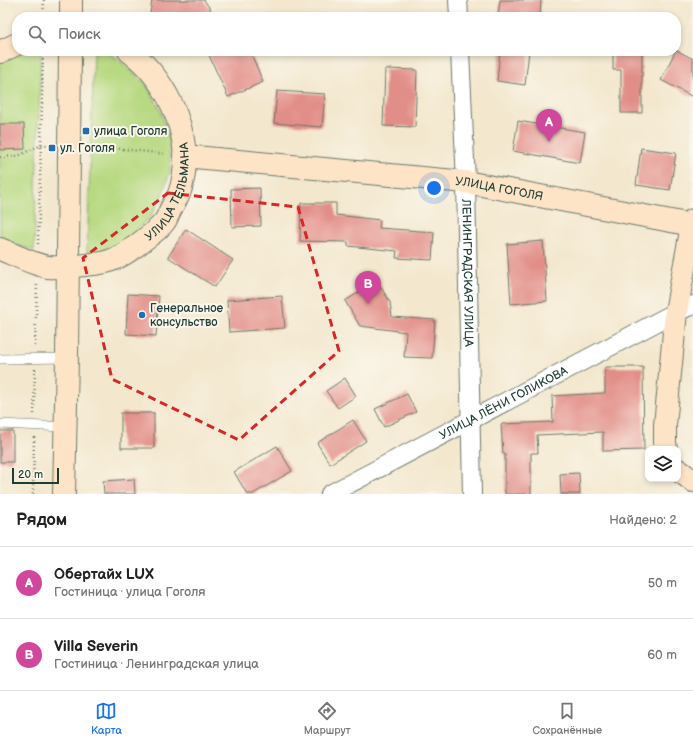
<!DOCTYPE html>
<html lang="ru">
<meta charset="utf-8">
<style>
body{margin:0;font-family:"Balsamiq Sans",sans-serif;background:#f2f2f2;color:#222}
.controls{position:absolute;right:12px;bottom:12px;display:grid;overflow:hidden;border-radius:8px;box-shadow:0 2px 6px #0003}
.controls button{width:36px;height:36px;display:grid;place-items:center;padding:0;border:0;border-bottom:1px solid #e0e0e0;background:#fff;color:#222;font:20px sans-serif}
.scale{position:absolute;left:12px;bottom:10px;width:47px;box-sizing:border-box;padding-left:4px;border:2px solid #1f3d34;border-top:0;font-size:11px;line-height:14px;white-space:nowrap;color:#1f3d34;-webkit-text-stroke:3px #fbf7ec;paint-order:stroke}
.you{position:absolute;left:434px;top:188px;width:14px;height:14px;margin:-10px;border:3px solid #fff;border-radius:50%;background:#1a73e8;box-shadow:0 0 0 6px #1a73e833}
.badge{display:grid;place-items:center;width:26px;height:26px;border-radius:50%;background:#1a73e8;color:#fff;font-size:13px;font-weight:700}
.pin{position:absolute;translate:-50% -33px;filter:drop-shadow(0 1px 2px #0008)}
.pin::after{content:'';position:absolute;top:21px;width:14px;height:12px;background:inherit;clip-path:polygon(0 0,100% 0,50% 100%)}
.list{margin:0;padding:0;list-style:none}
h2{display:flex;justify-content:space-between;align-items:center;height:52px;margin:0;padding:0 16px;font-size:17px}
h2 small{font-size:13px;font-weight:400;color:#767676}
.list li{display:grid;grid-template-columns:26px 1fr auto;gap:12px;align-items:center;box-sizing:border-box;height:72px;padding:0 16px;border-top:1px solid #e0e0e0}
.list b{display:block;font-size:15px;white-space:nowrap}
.list p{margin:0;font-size:13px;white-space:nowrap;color:#767676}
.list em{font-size:13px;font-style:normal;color:#767676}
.icon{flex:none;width:22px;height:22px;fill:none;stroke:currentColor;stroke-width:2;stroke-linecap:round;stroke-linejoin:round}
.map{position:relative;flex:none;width:693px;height:494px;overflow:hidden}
.search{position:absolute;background:#fff;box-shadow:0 2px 6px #0003;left:12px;right:12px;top:12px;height:44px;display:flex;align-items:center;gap:10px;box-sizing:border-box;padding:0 14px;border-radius:16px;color:#767676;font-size:15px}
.sheet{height:196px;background:#fff}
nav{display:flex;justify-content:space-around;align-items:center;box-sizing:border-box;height:56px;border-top:1px solid #e0e0e0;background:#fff;font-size:11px;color:#767676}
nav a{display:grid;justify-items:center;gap:2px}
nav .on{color:#1a73e8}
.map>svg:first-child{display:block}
.green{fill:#b7d981;stroke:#6b8b5a}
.building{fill:#e28e88}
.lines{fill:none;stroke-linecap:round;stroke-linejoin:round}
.lane-casing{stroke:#69786a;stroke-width:10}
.street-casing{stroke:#69786a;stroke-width:20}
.secondary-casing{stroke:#69786a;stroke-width:24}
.path{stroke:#69786a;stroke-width:2.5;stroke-dasharray:1 3;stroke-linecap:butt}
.lane{stroke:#fff;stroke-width:9}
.street{stroke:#fff;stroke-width:18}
.secondary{stroke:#fee4c6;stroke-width:22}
.marked{fill:none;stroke:#d62828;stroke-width:3;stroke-dasharray:8 5;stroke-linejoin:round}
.poi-dot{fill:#1f6fb2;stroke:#fbf7ec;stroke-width:1.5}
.labels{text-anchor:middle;stroke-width:4;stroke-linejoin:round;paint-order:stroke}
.poi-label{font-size:12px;fill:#1f3d34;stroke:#fbf7ec;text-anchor:start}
.street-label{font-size:12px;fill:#1f3d34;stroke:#fbf7ec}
</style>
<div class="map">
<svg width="693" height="494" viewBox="0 0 693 494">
<rect width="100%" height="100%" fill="#fbf7ec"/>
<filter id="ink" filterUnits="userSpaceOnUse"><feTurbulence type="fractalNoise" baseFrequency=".025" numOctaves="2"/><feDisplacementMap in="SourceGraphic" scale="8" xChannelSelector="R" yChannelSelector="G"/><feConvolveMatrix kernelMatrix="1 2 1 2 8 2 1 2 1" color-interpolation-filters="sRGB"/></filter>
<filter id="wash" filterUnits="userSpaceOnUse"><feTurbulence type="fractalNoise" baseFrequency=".012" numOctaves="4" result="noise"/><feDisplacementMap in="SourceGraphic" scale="16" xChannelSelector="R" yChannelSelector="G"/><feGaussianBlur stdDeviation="0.9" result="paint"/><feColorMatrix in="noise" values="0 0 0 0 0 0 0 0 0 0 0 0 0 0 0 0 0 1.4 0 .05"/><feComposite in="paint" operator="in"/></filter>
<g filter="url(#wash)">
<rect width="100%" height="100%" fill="#f3e7cd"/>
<!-- green -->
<g class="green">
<polygon points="17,51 41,51 34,250 11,244 0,235 0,59"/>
<polygon points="94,51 104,51 118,59 146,84 160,109 169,137 170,172 163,193 151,216 123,243 102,251 87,253"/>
</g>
<g id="blocks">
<!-- building -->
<g class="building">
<polygon points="152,0 204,0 211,10 201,17 170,17 168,14 150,14"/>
<polygon points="500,0 541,0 540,17 498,17"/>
<polygon points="676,50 693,59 693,97 661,80"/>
<polygon points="207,51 250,51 263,82 228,97"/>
<polygon points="500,51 529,51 525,85 497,81"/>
<polygon points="613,51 642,51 642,113 621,113 621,70 613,70"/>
<polygon points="385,69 417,70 415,127 383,126"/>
<polygon points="277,91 325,94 322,127 274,123"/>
<polygon points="518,121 585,132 580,163 513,151"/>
<polygon points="0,124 24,124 25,149 0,150"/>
<polygon points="641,148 676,153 670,190 636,185"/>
<polygon points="260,188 261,226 232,227 231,189"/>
<polygon points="301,203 336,203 336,215 380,220 379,228 434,232 432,260 396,258 397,251 348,246 348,242 300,241"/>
<polygon points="186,229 233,260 215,287 168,257"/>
<polygon points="543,241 547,301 511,304 507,244"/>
<polygon points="377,281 390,302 392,317 435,320 432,358 404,357 406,332 360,326 345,301"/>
<polygon points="128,294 159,296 156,336 126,334"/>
<polygon points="282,296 285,328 229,332 227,300"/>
<polygon points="605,367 643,367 644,450 603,451 603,432 537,435 538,453 531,453 531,494 505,494 505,454 503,454 501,424 553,422 552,396 605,393"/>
<polygon points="345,378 356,396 338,408 326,391"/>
<polygon points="407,394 416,412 384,427 375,409"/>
<rect x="121" y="413" width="33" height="35"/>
<polygon points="353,420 366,441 330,464 317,443"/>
<rect x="0" y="431" width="13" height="31"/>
<polygon points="277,446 292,471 253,494 247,494 234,472"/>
<polygon points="579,473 580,494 561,494 560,474"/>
<polygon points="134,479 135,494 104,494 103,481"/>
</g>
</g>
</g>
<g filter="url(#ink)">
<use href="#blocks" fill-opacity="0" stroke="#69786a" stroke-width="1"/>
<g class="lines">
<defs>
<g id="lane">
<polyline points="0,359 67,358"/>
<polyline points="0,424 65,427"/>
</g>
<g id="street">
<polyline points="458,0 459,17"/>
<path id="s1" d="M460,51l6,131 6,312"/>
<path id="s2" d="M330,494l346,-182 17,-7"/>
</g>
<g id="secondary">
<polyline points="71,17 71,0"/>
<polyline points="0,52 17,44"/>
<path id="s3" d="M184,156l282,26 226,43"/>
<path id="s4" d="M0,249c13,5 34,16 48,18 10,1 27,-1 37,-2 7,-1 16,-1 24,-4 13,-4 25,-13 36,-22 7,-5 15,-11 20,-18 3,-4 4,-10 7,-14 2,-4 5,-9 7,-13 18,-51 -9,-112 -50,-143"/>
<polyline points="666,449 665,443 665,425 676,312 693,220"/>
<polyline points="678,470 693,481"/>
<polyline points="64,494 67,358 70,51"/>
</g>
</defs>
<!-- lane casing -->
<use href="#lane" class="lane-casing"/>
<!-- street casing -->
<use href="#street" class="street-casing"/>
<!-- secondary casing -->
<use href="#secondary" class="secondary-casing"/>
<!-- path -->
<g class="path">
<polyline points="43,17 44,0"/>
<polyline points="87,145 166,154"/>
<polyline points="0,157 18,156 41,145 50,145"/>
<polyline points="38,244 41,145 43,51"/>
<polyline points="35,346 37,283"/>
<polyline points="34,414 35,369"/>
<polyline points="33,494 34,437"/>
</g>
<!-- lane -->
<use href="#lane" class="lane"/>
<!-- street -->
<use href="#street" class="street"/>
<!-- secondary -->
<use href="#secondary" class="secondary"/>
</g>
</g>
<!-- marked area -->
<path class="marked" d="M168,193l130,14 41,144 -100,89 -127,-61 -29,-121z"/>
<!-- markers -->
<g class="poi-dot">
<rect x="82" y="127" width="8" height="8" rx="2"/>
<rect x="48" y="144" width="8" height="8" rx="2"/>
<circle cx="142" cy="315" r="4"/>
</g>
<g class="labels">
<!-- poi labels -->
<g class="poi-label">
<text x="94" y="135">улица Гоголя</text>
<text x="60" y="152">ул. Гоголя</text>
<text x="150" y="312">Генеральное<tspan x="150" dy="14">консульство</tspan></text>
</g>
<!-- street labels -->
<g class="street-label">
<text dy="4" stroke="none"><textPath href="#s4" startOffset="211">УЛИЦА ТЕЛЬМАНА</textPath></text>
<text dy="4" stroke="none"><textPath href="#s3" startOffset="317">УЛИЦА ГОГОЛЯ</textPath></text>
<text dy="4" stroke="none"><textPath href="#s1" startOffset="222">ЛЕНИНГРАДСКАЯ УЛИЦА</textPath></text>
<text dy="4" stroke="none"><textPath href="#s2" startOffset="196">УЛИЦА ЛЁНИ ГОЛИКОВА</textPath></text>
</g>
</g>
</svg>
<div class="controls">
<button><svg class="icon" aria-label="layers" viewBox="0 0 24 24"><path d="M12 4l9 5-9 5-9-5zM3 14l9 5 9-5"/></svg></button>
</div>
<div class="scale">20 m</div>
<div class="you"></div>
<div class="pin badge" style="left:549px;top:142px;background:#d1479c">A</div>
<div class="pin badge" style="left:368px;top:304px;background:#d1479c">B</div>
<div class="search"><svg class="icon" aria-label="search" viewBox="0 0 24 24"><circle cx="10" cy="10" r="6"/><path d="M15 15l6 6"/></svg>Поиск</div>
</div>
<section class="sheet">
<h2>Рядом<small>Найдено: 2</small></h2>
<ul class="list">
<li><span class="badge" style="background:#d1479c">A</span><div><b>Обертайх LUX</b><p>Гостиница · улица Гоголя</p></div><em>50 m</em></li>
<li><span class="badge" style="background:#d1479c">B</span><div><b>Villa Severin</b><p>Гостиница · Ленинградская улица</p></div><em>60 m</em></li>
</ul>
</section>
<nav>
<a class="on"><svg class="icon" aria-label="map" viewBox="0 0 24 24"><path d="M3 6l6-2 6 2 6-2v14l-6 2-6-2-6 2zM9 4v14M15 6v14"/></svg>Карта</a>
<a><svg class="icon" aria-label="directions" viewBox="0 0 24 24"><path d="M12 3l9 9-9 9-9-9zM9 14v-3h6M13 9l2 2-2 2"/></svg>Маршрут</a>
<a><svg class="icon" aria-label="saved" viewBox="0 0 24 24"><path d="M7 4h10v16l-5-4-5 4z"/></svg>Сохранённые</a>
</nav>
